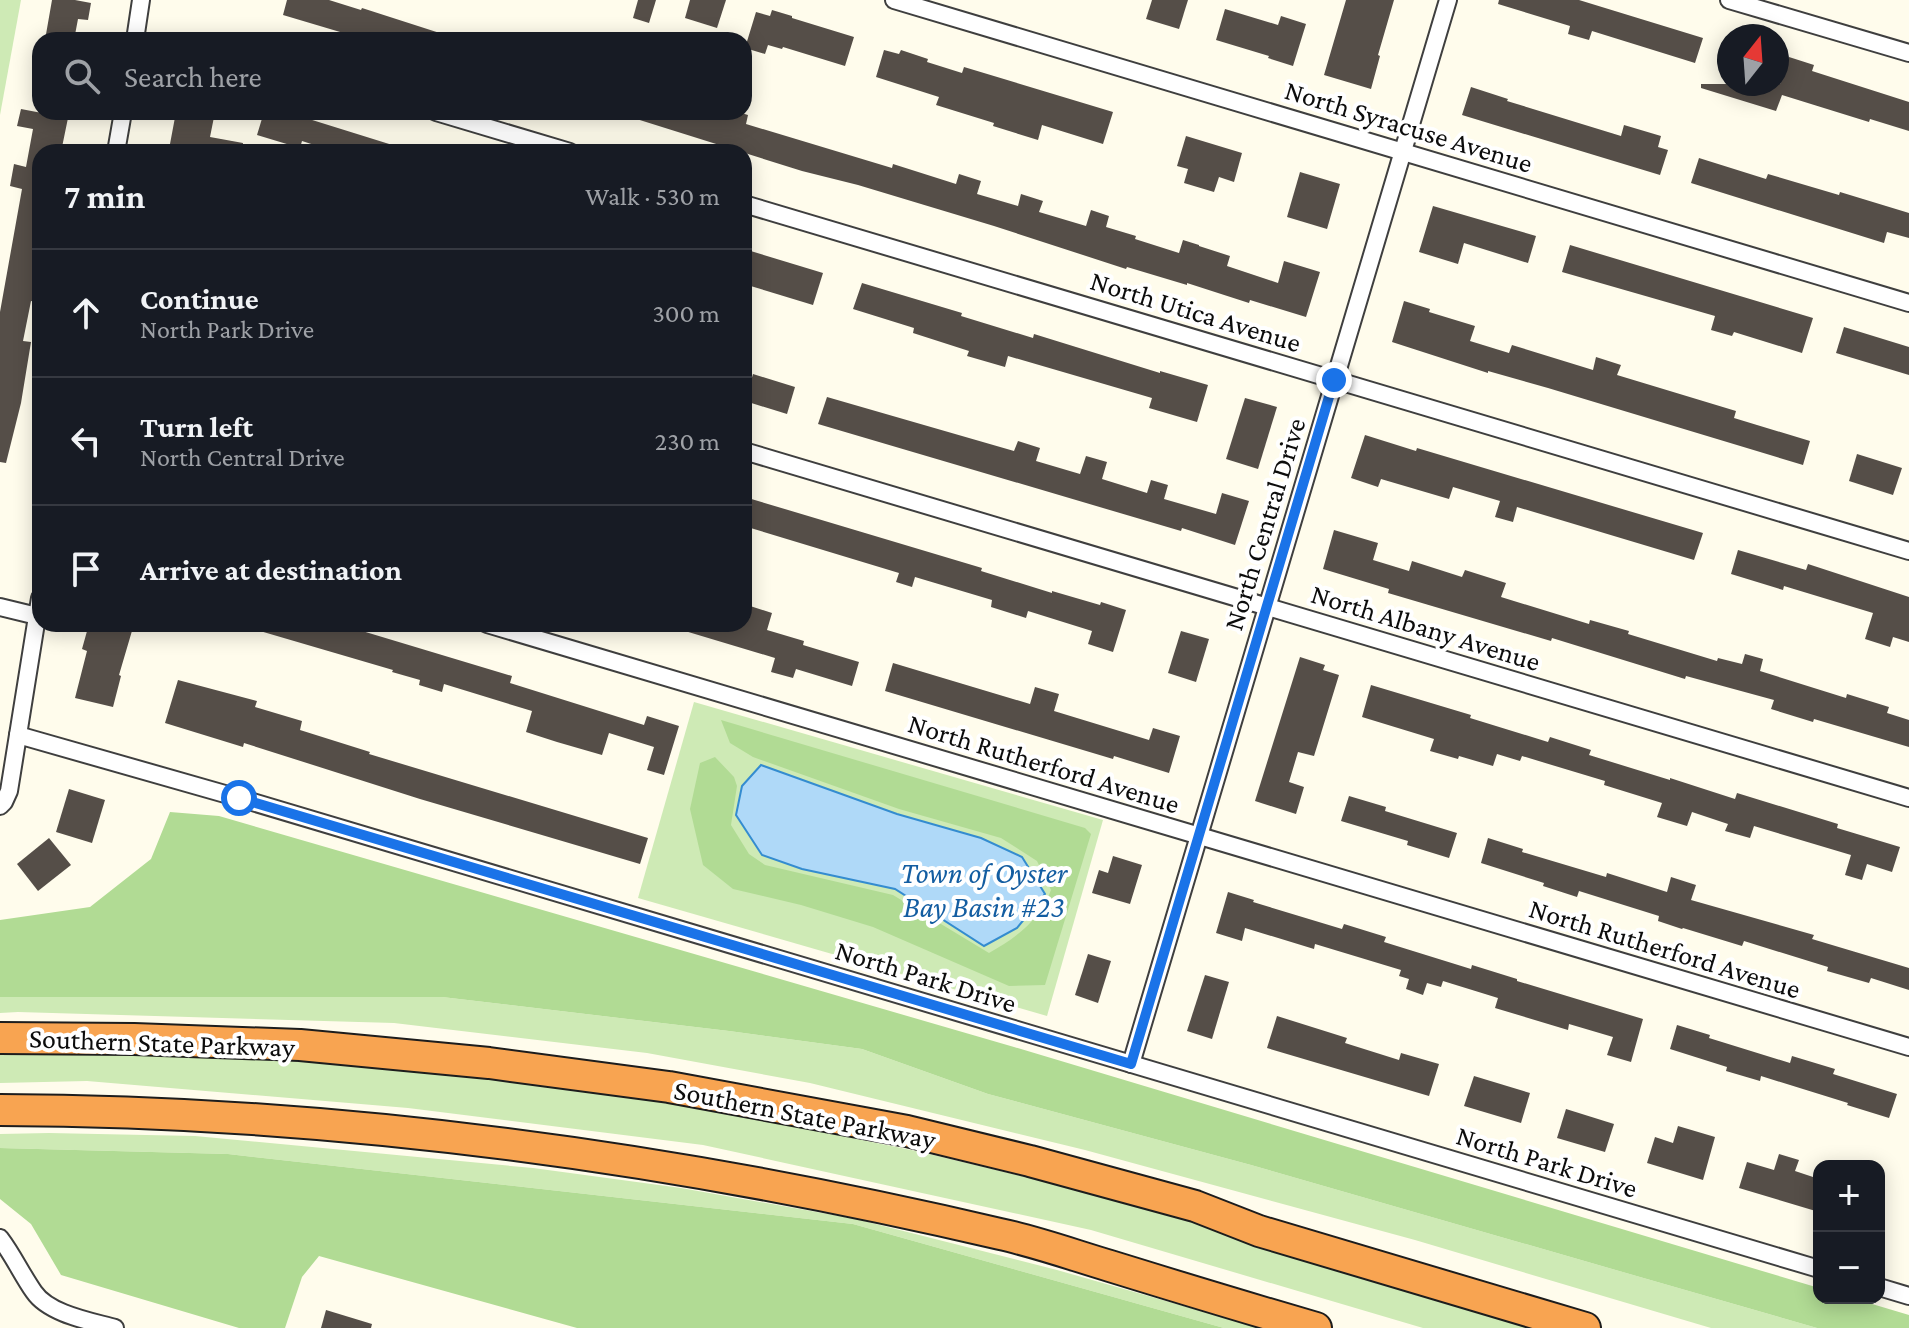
<!DOCTYPE html>
<meta charset="utf-8">
<style>
body{margin:0;font-family:"Crimson Pro",serif;background:#242831;color:#f1f3f6}
.controls{position:absolute;right:24px;bottom:24px;display:grid;overflow:hidden;border-radius:16px;box-shadow:0 4px 20px #0003}
.controls button{width:72px;height:72px;display:grid;place-items:center;padding:0;border:0;border-bottom:2px solid #363941;background:#171b24;color:#f1f3f6;font:40px sans-serif}
.compass{position:absolute;left:1717px;top:24px;width:72px;height:72px;border-radius:50%;background:#171b24;box-shadow:0 4px 20px #0003;rotate:17deg}
.stop{position:absolute;width:24px;height:24px;margin:-18px;border:6px solid #1a73e8;border-radius:50%;background:#fff}
.stop.end{background:#1a73e8;border-color:#fff;box-shadow:0 2px 8px #0008}
.list{margin:0;padding:0;list-style:none}
h2{display:flex;justify-content:space-between;align-items:center;height:104px;margin:0;padding:0 32px;font-size:34px}
h2 small{font-size:26px;font-weight:400;color:#9ea1a6}
.list li{display:grid;grid-template-columns:52px 1fr auto;gap:24px;align-items:center;box-sizing:border-box;height:128px;padding:0 32px;border-top:2px solid #363941}
.list b{display:block;font-size:30px;white-space:nowrap}
.list p{margin:0;font-size:26px;white-space:nowrap;color:#9ea1a6}
.list em{font-size:26px;font-style:normal;color:#9ea1a6}
.icon{flex:none;width:44px;height:44px;fill:none;stroke:currentColor;stroke-width:2;stroke-linecap:round;stroke-linejoin:round}
.map{position:relative;flex:none;width:1909px;height:1328px;overflow:hidden}
.search{position:absolute;background:#171b24;box-shadow:0 4px 20px #0003;left:32px;top:32px;width:720px;height:88px;display:flex;align-items:center;gap:20px;box-sizing:border-box;padding:0 28px;border-radius:24px;color:#9ea1a6;font-size:30px}
.panel{position:absolute;background:#171b24;box-shadow:0 4px 20px #0003;left:32px;top:144px;width:720px;height:488px;border-radius:24px}
.map>svg:first-child{display:block}
.green{fill:#ceeab5}
.forest{fill:#b1db94}
.water{fill:#afd9f8;stroke:#348cd0;stroke-width:2}
.building{fill:#554e48}
.lines{fill:none;stroke-linecap:round;stroke-linejoin:round}
.minor-casing{stroke:#3f3f3f;stroke-width:20}
.motorway-casing{stroke:#1d1d1d;stroke-width:34}
.minor{stroke:#fff;stroke-width:16}
.motorway{stroke:#f8a451;stroke-width:30}
.route{stroke:#1a73e8;stroke-width:10}
.labels{text-anchor:middle;stroke-width:8;stroke-linejoin:round;paint-order:stroke}
.street-label{font-size:28px;fill:#0c0c0c;stroke:#fff}
.water-label{font-size:30px;font-style:italic;fill:#135da1;stroke:#fff}
</style>
<div class="map">
<svg width="1909" height="1328" viewBox="0 0 1909 1328">
<rect width="100%" height="100%" fill="#fffcec"/>
<!-- green -->
<g class="green">
<polygon points="0,0 21,0 0,115"/>
<polygon points="694,702 1103,820 1047,1016 638,898"/>
<polygon points="23,995 442,997 729,1031 862,1049 988,1094 1251,1165 1817,1328 1711,1328 1415,1240 1085,1150 810,1083 647,1053 394,1023 18,1012 0,1013 0,997"/>
<polygon points="93,1052 252,1057 419,1070 564,1085 714,1110 921,1152 1105,1196 1546,1328 1423,1328 1091,1230 703,1145 408,1108 87,1081 0,1083 0,1053"/>
<polygon points="49,1133 195,1136 533,1168 681,1188 856,1219 1057,1270 1261,1328 1224,1328 853,1224 228,1154 0,1148 0,1134"/>
</g>
<!-- forest -->
<g class="forest">
<path d="M721,720l364,108 6,6 -46,151 -36,1 -136,-59 -72,-22 -68,-16 -30,-24 -13,-56 10,-46 15,-6 19,20 3,9 -6,39 18,29 16,11 128,30 96,58c27,-15 51,-33 62,-63l-14,-29 -36,-23 -102,-29 -146,-52 -23,-14z"/>
<polygon points="170,812 219,816 1014,1047 1819,1288 1819,1298 1852,1298 1909,1315 1909,1328 1817,1328 1251,1165 988,1094 862,1049 729,1031 442,997 0,997 0,920 90,907 151,859"/>
<polygon points="0,1148 228,1154 853,1224 1224,1328 577,1328 319,1256 302,1277 285,1328 239,1328 61,1275 31,1224 0,1199"/>
</g>
<!-- water -->
<polygon class="water" points="761,765 897,814 981,838 1022,857 1045,894 1017,928 984,946 895,889 802,869 762,855 736,815 742,786"/>
<!-- building -->
<g class="building">
<polygon points="52,0 75,0 91,3 88,20 78,19 74,40 45,40"/>
<polygon points="287,0 329,0 361,10 362,8 449,36 448,40 367,40 283,15"/>
<polygon points="638,0 656,0 649,23 633,18"/>
<polygon points="690,0 726,0 717,28 685,18"/>
<polygon points="1152,0 1188,0 1179,29 1146,19"/>
<polygon points="1346,0 1394,0 1378,55 1380,56 1371,89 1324,75"/>
<polygon points="1499,0 1579,0 1703,38 1695,63 1592,31 1589,40 1568,34 1570,26 1498,4"/>
<polygon points="1225,9 1278,25 1281,16 1306,24 1293,66 1268,58 1269,56 1216,40"/>
<polygon points="772,10 792,16 792,18 854,37 845,66 783,47 782,49 768,45 765,54 745,48 756,12 770,16"/>
<polygon points="884,50 899,54 901,50 928,59 927,62 962,73 964,67 1113,112 1103,144 1042,125 1038,140 993,126 994,123 936,105 939,97 876,77"/>
<polygon points="1789,57 1814,65 1812,71 1909,102 1909,131 1870,119 1869,122 1782,95 1776,111 1701,88 1701,84 1780,84"/>
<polygon points="1471,87 1508,99 1507,101 1621,136 1624,125 1661,136 1658,147 1668,150 1660,175 1462,115"/>
<polygon points="21,109 68,118 61,152 40,152 40,267 37,285 40,285 40,303 31,301 23,341 31,342 21,403 6,463 0,462 0,312 22,189 10,186 14,164 26,167 33,129 17,126"/>
<polygon points="176,112 215,112 210,137 243,143 242,152 175,152 176,145 170,144"/>
<polygon points="264,112 292,112 309,117 309,119 402,148 402,152 336,152 302,141 300,148 257,135"/>
<polygon points="628,112 738,112 748,115 746,124 892,168 893,164 956,184 959,174 981,181 977,194 1018,206 1021,194 1043,201 1039,212 1086,226 1091,210 1109,216 1106,227 1136,236 1135,239 1179,253 1183,240 1199,245 1199,246 1230,256 1227,266 1278,283 1284,261 1320,272 1306,317 1250,300 1249,303 1187,283 1187,285 1127,267 1126,269 994,226 858,185 802,171 627,116"/>
<polygon points="1186,136 1242,153 1234,182 1219,177 1214,192 1184,183 1188,169 1177,166"/>
<polygon points="1699,158 1766,179 1768,174 1839,195 1840,192 1909,213 1909,238 1887,232 1884,243 1691,183"/>
<polygon points="1300,172 1340,184 1327,229 1287,217"/>
<polygon points="1433,206 1536,236 1528,263 1464,243 1458,264 1419,252"/>
<polygon points="1570,245 1813,318 1802,353 1734,332 1732,336 1711,330 1715,316 1562,272"/>
<polygon points="744,249 823,273 813,305 744,284"/>
<polygon points="862,283 962,313 961,316 1033,338 1034,334 1160,373 1160,371 1208,385 1197,422 1149,408 1152,398 1008,356 1005,367 967,356 969,351 913,333 914,328 853,309"/>
<polygon points="1404,301 1430,309 1429,312 1475,326 1470,341 1509,353 1512,345 1593,370 1596,357 1621,365 1617,375 1736,411 1734,418 1810,441 1803,465 1548,388 1488,371 1488,373 1392,342"/>
<polygon points="1844,327 1909,347 1909,375 1836,353"/>
<polygon points="753,374 795,387 787,414 745,401"/>
<polygon points="827,397 1014,451 1018,441 1040,448 1036,461 1080,474 1086,456 1107,462 1102,479 1147,493 1151,480 1168,485 1164,499 1216,514 1222,493 1249,501 1235,545 1182,528 1181,531 818,424"/>
<polygon points="1245,398 1277,407 1258,469 1226,459"/>
<polygon points="1365,435 1416,451 1417,448 1703,533 1694,560 1517,507 1513,522 1495,517 1500,501 1453,487 1449,499 1381,479 1378,487 1351,478"/>
<polygon points="1857,454 1902,468 1893,495 1849,481"/>
<polygon points="748,498 982,568 981,571 1052,593 1052,591 1100,605 1101,602 1126,610 1113,652 1088,644 1092,631 1028,611 1026,618 991,607 992,600 915,577 912,587 896,582 899,573 744,526 744,512"/>
<polygon points="1334,530 1378,543 1373,560 1409,571 1412,561 1462,577 1465,570 1506,583 1501,597 1589,624 1590,620 1629,631 1628,634 1717,661 1718,658 1742,664 1745,654 1763,659 1760,671 1846,698 1847,694 1889,707 1887,713 1909,720 1909,747 1814,719 1813,722 1771,709 1774,700 1686,676 1685,679 1552,638 1551,641 1493,624 1388,593 1389,589 1323,569"/>
<polygon points="1738,550 1806,570 1808,564 1909,597 1909,642 1893,637 1890,647 1865,639 1873,613 1784,586 1783,590 1731,574"/>
<polygon points="747,605 772,613 767,630 804,641 803,645 859,662 852,686 796,669 793,678 771,672 775,658 675,628 675,624 744,624"/>
<polygon points="89,624 134,624 119,675 121,676 113,707 75,698 87,651 82,649"/>
<polygon points="250,624 339,624 512,676 510,683 644,725 647,716 679,726 664,775 647,770 654,747 609,733 602,755 557,742 526,732 532,711 444,684 442,692 419,685 420,680 392,672 393,670 250,628"/>
<polygon points="1181,631 1209,639 1196,682 1168,673"/>
<polygon points="1300,657 1325,665 1323,670 1339,675 1314,756 1298,752 1289,782 1304,787 1296,814 1255,801"/>
<polygon points="893,663 1030,704 1035,687 1059,694 1054,711 1149,740 1153,728 1180,736 1169,773 1114,756 1113,759 885,691"/>
<polygon points="178,680 257,701 255,707 302,721 300,730 370,752 369,754 648,838 640,864 420,799 244,743 243,747 165,723"/>
<polygon points="1371,685 1471,715 1470,718 1548,742 1550,737 1591,750 1589,755 1670,780 1670,778 1735,799 1737,793 1838,824 1837,828 1900,847 1892,872 1867,864 1862,880 1845,875 1851,855 1754,826 1750,838 1725,831 1728,824 1692,812 1687,826 1657,817 1662,803 1604,785 1605,781 1522,756 1520,761 1497,754 1493,766 1459,756 1458,759 1430,751 1434,739 1362,717"/>
<polygon points="69,789 105,800 92,843 56,832"/>
<polygon points="1349,796 1386,807 1385,811 1457,833 1449,858 1407,845 1408,841 1341,821"/>
<polygon points="49,838 71,865 38,891 17,864"/>
<polygon points="1488,838 1523,849 1522,852 1606,877 1607,873 1667,892 1671,877 1696,885 1691,900 1814,935 1812,939 1909,968 1909,990 1871,978 1869,983 1827,971 1828,967 1744,941 1742,946 1683,928 1682,929 1658,921 1659,916 1579,891 1577,897 1543,886 1544,883 1481,863"/>
<polygon points="1113,856 1142,865 1130,904 1092,893 1099,870 1108,873"/>
<polygon points="1228,892 1254,900 1253,902 1342,929 1344,924 1386,937 1384,942 1471,969 1472,965 1517,979 1517,981 1643,1019 1631,1062 1607,1055 1613,1037 1569,1024 1568,1030 1495,1008 1498,998 1443,981 1441,987 1427,983 1423,995 1406,989 1409,979 1399,976 1401,970 1315,944 1314,949 1245,928 1242,941 1216,933"/>
<polygon points="1088,954 1111,961 1098,1003 1075,995"/>
<polygon points="1205,975 1229,982 1212,1039 1187,1031"/>
<polygon points="1277,1016 1347,1038 1345,1043 1399,1060 1401,1053 1439,1064 1429,1096 1267,1048"/>
<polygon points="1677,1025 1710,1035 1709,1038 1790,1063 1792,1056 1835,1069 1833,1074 1897,1094 1889,1118 1847,1105 1848,1103 1761,1076 1760,1081 1726,1071 1727,1067 1670,1049"/>
<polygon points="1474,1076 1530,1093 1521,1123 1464,1106"/>
<polygon points="1566,1109 1614,1124 1605,1152 1557,1138"/>
<polygon points="1678,1126 1715,1137 1703,1180 1647,1163 1655,1137 1673,1143"/>
<polygon points="1779,1154 1799,1160 1795,1171 1819,1179 1819,1212 1739,1188 1747,1162 1774,1170"/>
<polygon points="326,1310 372,1324 371,1328 321,1328"/>
</g>
<g class="lines">
<defs>
<g id="minor">
<polyline points="894,0 1909,303"/>
<polyline points="1729,0 1909,53"/>
<polyline points="135,40 141,0"/>
<polyline points="436,112 570,152"/>
<polyline points="116,152 123,112"/>
<polyline points="744,204 1909,551"/>
<polyline points="744,451 1909,798"/>
<polyline points="0,607 37,616"/>
<polyline points="487,624 1909,1047"/>
<polyline points="18,735 239,798 1819,1269"/>
<polyline points="0,806 4,802 9,791 40,598"/>
<polyline points="1131,1064 1448,0"/>
<path d="M0,1238c13,17 22,37 34,54 15,22 56,29 81,36"/>
<polyline points="1879,1287 1909,1296"/>
</g>
<g id="motorway">
<polyline points="0,1038 134,1039 300,1045 489,1063 669,1087 907,1131 1030,1161 1195,1206 1259,1231 1585,1328"/>
<path d="M0,1110c337,1 672,47 1000,124 37,8 73,21 110,32 68,21 137,42 206,62"/>
</g>
</defs>
<!-- minor casing -->
<use href="#minor" class="minor-casing"/>
<!-- motorway casing -->
<use href="#motorway" class="motorway-casing"/>
<!-- minor -->
<use href="#minor" class="minor"/>
<!-- motorway -->
<use href="#motorway" class="motorway"/>
</g>
<g class="lines">
<!-- route -->
<polyline class="route" points="239,798 1131,1064 1334,380"/>
</g>
<g class="labels">
<!-- street labels -->
<g class="street-label">
<text transform="translate(1409 126) rotate(17)" y="10">North Syracuse Avenue</text>
<text transform="translate(1196 311) rotate(17)" y="10">North Utica Avenue</text>
<text transform="translate(1264 524) rotate(-73)" y="10">North Central Drive</text>
<text transform="translate(1426 627) rotate(17)" y="10">North Albany Avenue</text>
<text transform="translate(1044 763) rotate(17)" y="10">North Rutherford Avenue</text>
<text transform="translate(1665 948) rotate(17)" y="10">North Rutherford Avenue</text>
<text transform="translate(926 976) rotate(17)" y="10">North Park Drive</text>
<text transform="translate(162 1042) rotate(2)" y="10">Southern State Parkway</text>
<text transform="translate(805 1114) rotate(11)" y="10">Southern State Parkway</text>
<text transform="translate(1547 1161) rotate(17)" y="10">North Park Drive</text>
</g>
<!-- water labels -->
<g class="water-label">
<text x="984" y="883">Town of Oyster<tspan x="984" dy="34">Bay Basin #23</tspan></text>
</g>
</g>
</svg>
<div class="controls">
<button>+</button>
<button>−</button>
</div>
<svg class="compass" viewBox="-18 -18 36 36"><path d="M0-13l5 13h-10z" fill="#e53935"/><path d="M0 13l5-13h-10z" fill="#9ea1a6"/></svg>
<div class="stop" style="left:239px;top:798px"></div>
<div class="stop end" style="left:1334px;top:380px"></div>
<div class="search"><svg class="icon" aria-label="search" viewBox="0 0 24 24"><circle cx="10" cy="10" r="6"/><path d="M15 15l6 6"/></svg>Search here</div>
<section class="panel">
<h2>7 min<small>Walk · 530 m</small></h2>
<ul class="list">
<li><svg class="icon" aria-label="ahead" viewBox="0 0 24 24"><path d="M12 20V5M6 11l6-6 6 6"/></svg><div><b>Continue</b><p>North Park Drive</p></div><em>300 m</em></li>
<li><svg class="icon" aria-label="left" viewBox="0 0 24 24"><path d="M17 20v-9H6M10 6l-5 5 5 5"/></svg><div><b>Turn left</b><p>North Central Drive</p></div><em>230 m</em></li>
<li><svg class="icon" aria-label="arrive" viewBox="0 0 24 24"><path d="M6 21V4h12l-3 4 3 4H6"/></svg><div><b>Arrive at destination</b></div></li>
</ul>
</section>
</div>
